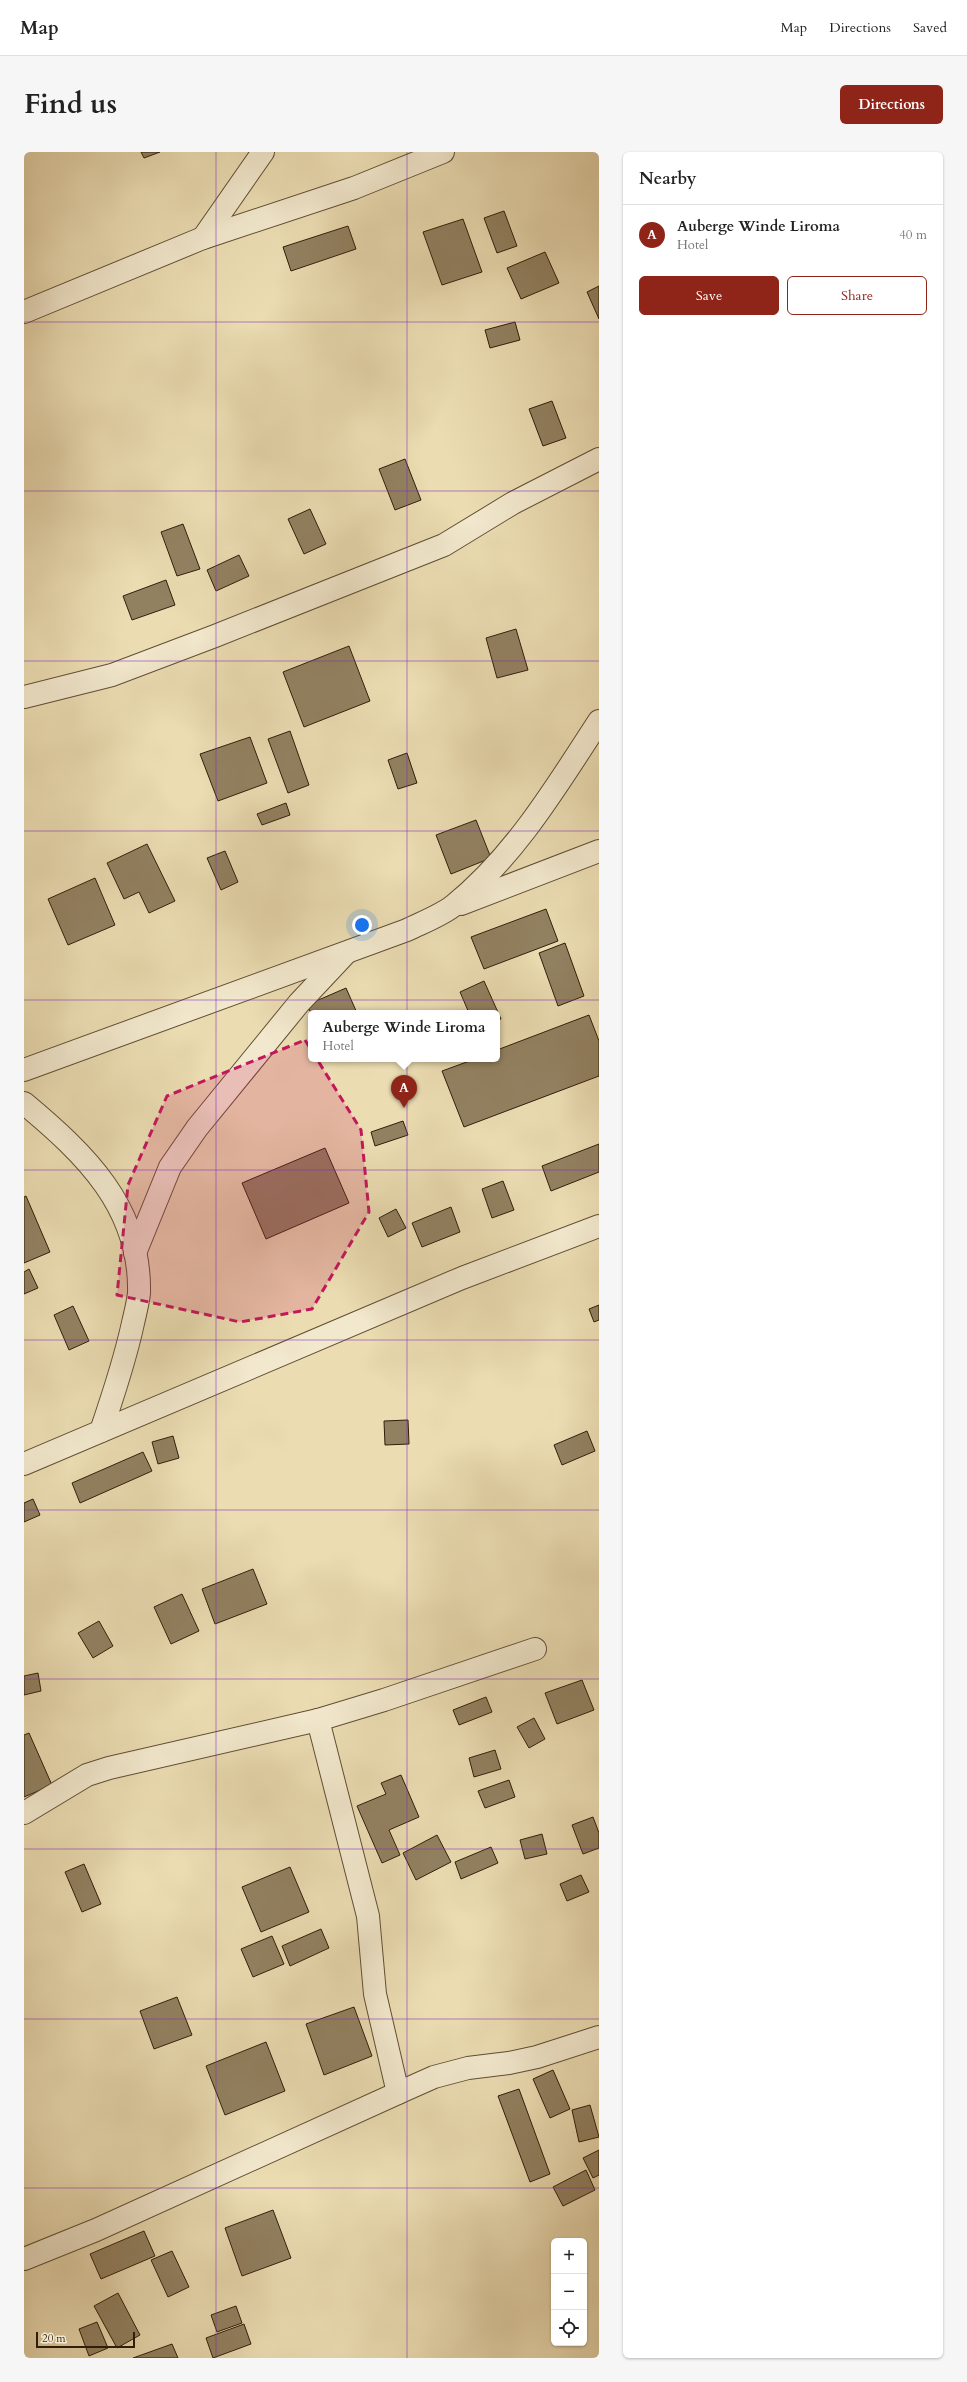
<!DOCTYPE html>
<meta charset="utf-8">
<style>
body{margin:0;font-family:Cardo,serif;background:#f6f6f6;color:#222}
.controls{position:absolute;right:12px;bottom:12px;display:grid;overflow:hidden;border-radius:6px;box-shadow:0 1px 3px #0004}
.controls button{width:36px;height:36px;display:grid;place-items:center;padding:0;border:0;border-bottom:1px solid #e0e0e0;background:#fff;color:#222;font:20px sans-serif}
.scale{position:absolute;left:12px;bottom:10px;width:99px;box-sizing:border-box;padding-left:4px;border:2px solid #311e09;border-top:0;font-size:11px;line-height:14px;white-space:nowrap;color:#311e09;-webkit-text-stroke:3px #f2e8cd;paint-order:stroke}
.you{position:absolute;left:338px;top:773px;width:14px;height:14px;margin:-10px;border:3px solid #fff;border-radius:50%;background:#1a73e8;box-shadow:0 0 0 6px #1a73e833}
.badge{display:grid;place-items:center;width:26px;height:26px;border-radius:50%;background:#8f2418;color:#fff;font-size:13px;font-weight:700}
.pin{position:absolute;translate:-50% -33px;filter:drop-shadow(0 1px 2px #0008)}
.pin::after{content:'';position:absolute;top:21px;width:14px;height:12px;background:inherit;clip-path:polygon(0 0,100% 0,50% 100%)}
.popup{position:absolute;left:284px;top:858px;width:192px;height:52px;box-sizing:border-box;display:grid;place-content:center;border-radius:6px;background:#fff;filter:drop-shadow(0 1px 3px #0005);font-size:13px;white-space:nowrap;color:#767676}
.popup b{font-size:15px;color:#222}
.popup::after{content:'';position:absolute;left:50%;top:100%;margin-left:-8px;border:8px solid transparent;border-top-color:#fff}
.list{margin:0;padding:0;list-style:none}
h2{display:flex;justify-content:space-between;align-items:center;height:52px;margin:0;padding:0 16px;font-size:17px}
h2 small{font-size:13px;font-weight:400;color:#767676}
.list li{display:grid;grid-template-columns:26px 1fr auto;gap:12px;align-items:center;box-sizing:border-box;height:60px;padding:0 16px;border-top:1px solid #e0e0e0}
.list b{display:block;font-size:15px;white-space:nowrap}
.list p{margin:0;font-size:13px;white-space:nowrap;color:#767676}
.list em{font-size:13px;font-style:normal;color:#767676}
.actions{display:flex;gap:8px;padding:12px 16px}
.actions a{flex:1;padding:9px 0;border:1px solid #8f2418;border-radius:6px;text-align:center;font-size:14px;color:#8f2418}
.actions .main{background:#8f2418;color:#fff}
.icon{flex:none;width:22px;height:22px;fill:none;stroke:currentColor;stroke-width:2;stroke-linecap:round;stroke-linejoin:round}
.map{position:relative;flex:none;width:575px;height:2206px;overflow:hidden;border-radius:6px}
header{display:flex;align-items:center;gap:24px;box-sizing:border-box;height:56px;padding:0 20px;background:#fff;border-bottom:1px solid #e0e0e0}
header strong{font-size:19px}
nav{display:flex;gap:22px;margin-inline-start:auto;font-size:14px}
.intro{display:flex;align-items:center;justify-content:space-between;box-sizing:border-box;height:96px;padding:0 24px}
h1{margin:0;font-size:28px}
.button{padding:10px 18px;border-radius:6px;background:#8f2418;color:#fff;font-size:14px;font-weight:700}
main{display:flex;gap:24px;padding:0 24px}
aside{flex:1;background:#fff;border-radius:6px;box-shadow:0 1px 3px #0004}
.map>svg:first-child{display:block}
.building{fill:#928161;stroke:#311e09}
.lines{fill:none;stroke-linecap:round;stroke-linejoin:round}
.minor-casing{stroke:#604e33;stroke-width:24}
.minor{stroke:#f2e8cd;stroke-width:22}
.marked{fill:#c2185b;fill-opacity:0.2;stroke:#c2185b;stroke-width:3;stroke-dasharray:8 5;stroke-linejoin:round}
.grid{fill:none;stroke:#7b2cbf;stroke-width:1;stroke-opacity:0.55}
</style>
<header>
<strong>Map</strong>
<nav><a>Map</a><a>Directions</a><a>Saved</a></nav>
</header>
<div class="intro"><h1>Find us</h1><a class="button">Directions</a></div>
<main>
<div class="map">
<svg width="575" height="2206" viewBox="0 0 575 2206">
<rect width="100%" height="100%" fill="#ebdcb2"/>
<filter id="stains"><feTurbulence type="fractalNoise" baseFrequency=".005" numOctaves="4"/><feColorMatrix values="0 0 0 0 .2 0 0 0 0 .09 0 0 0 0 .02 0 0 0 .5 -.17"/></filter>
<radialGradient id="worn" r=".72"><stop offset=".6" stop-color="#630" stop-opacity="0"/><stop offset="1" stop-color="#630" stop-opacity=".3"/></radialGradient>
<!-- building -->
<g class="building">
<polygon points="117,0 136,0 120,6"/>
<polygon points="480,59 493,94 473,101 460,66"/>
<polygon points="439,67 458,120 418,133 399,80"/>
<polygon points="324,74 332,97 267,119 259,95"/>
<polygon points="521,100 535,131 497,147 483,116"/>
<polygon points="575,134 575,167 563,140"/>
<polygon points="491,170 496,188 466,196 461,178"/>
<polygon points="528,249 542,286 519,294 505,257"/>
<polygon points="381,307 397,348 371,358 355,317"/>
<polygon points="286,357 302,392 280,402 264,367"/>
<polygon points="159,372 176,417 153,424 137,380"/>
<polygon points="215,403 225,424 192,439 183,418"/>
<polygon points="142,428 151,453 108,468 99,444"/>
<polygon points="492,477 504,518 473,526 462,486"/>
<polygon points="325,494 346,549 280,575 259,520"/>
<polygon points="266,579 285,633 264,641 244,587"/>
<polygon points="226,585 243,631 194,649 176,602"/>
<polygon points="383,601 393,631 374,637 364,608"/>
<polygon points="262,651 266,663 238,673 233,662"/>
<polygon points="452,668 467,706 427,722 412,683"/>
<polygon points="123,692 151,749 125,761 115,740 100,747 83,711"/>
<polygon points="201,699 214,730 197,738 183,706"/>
<polygon points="71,726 91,773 44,793 24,747"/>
<polygon points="522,757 534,789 460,817 447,785"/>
<polygon points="541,791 560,844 534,854 515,801"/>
<polygon points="460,829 477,867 473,868 473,861 445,861 436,840"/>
<polygon points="322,836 333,861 287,861 283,853"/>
<polygon points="565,863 575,889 575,924 440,975 418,919 451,907 473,907 473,898"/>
<polygon points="379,969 384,983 351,994 347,980"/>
<polygon points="575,992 575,1020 527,1039 518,1014"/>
<polygon points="301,996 325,1051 242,1087 218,1031"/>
<polygon points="479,1029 490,1058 468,1066 458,1037"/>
<polygon points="2,1044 26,1100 0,1111 0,1045"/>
<polygon points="427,1055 436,1080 398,1095 388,1071"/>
<polygon points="372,1057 382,1076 364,1085 355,1066"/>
<polygon points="5,1117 14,1136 0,1142 0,1120"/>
<polygon points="575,1153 575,1168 570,1170 565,1157"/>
<polygon points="49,1154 65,1189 45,1198 30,1163"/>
<polygon points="384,1268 385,1292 361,1293 360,1269"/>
<polygon points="563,1279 571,1299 538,1313 530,1293"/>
<polygon points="149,1284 155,1306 134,1312 128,1290"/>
<polygon points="119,1300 128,1319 56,1351 48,1331"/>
<polygon points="9,1347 16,1363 0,1370 0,1351"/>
<polygon points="229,1417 243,1452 191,1472 178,1437"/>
<polygon points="158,1442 175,1479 147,1492 130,1455"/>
<polygon points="75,1469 89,1494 69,1506 54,1481"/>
<polygon points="14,1521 17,1539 0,1543 0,1524"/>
<polygon points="558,1528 570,1558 533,1572 521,1541"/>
<polygon points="462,1545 468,1560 435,1573 429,1558"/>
<polygon points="510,1566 521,1587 505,1596 493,1575"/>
<polygon points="5,1581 28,1633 0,1645 0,1583"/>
<polygon points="471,1598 477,1617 450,1625 445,1606"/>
<polygon points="377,1623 395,1665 365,1678 376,1703 358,1711 333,1654 362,1642 357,1631"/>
<polygon points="485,1628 491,1645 461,1656 454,1639"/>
<polygon points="569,1665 575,1681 575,1696 559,1702 548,1673"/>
<polygon points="518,1682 523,1702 501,1707 496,1688"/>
<polygon points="413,1683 427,1710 392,1728 379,1701"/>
<polygon points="467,1695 474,1711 437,1727 431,1710"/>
<polygon points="60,1712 77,1752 58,1760 41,1720"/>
<polygon points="266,1715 285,1760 237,1780 218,1735"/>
<polygon points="557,1723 565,1740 543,1749 536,1732"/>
<polygon points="297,1777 305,1796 266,1814 258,1794"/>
<polygon points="248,1784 260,1812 229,1825 217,1797"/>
<polygon points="153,1845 168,1883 130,1897 116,1859"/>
<polygon points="330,1855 348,1904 300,1923 282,1872"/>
<polygon points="242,1890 261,1939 201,1963 182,1914"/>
<polygon points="529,1918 546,1957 526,1966 509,1927"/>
<polygon points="495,1937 526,2022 506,2030 474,1944"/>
<polygon points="566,1953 575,1985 555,1990 548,1958"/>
<polygon points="575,1998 575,2023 569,2026 559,2006"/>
<polygon points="562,2018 571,2038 539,2054 529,2035"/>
<polygon points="249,2058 267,2106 218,2124 201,2076"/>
<polygon points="120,2079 131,2104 77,2127 66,2102"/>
<polygon points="148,2099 165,2135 144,2145 127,2108"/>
<polygon points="94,2141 116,2183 93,2196 70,2154"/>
<polygon points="212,2154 218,2171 193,2180 187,2163"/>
<polygon points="73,2170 84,2196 65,2204 55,2177"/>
<polygon points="220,2172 227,2192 189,2206 182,2186"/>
<polygon points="148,2192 154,2206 109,2206"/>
</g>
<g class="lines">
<defs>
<g id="minor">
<polyline points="179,86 239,0"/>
<polyline points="0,160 179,86 330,36 419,0"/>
<polyline points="0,545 88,523 191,484 420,393 489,351 575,307"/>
<polyline points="437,752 575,699"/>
<path d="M0,918l383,-140c14,-7 33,-14 46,-24 62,-50 103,-119 146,-185"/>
<path d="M0,951c61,51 117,104 115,190 -1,10 -4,21 -6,30 -8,37 -20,73 -32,108"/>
<polyline points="111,1101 146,1015 173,976 275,851 321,802"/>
<polyline points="0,1312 438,1126 575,1074"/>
<polyline points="0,1661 63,1623 85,1616 294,1568 360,1548 511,1497"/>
<polyline points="374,1941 410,1925 444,1916 485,1911 513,1905 575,1885"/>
<polyline points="0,2107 72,2078 374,1941 351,1842 344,1764 294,1568"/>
</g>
</defs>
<!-- minor casing -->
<use href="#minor" class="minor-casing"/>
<!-- minor -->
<use href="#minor" class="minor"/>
</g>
<!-- marked area -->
<path class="marked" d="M281,888l56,90 8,82 -57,97 -72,13 -123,-27 11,-110 39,-89z"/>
<!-- grid -->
<path class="grid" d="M192,0v2206M383,0v2206M0,170h575M0,339h575M0,509h575M0,679h575M0,848h575M0,1018h575M0,1188h575M0,1358h575M0,1527h575M0,1697h575M0,1867h575M0,2036h575"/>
<rect width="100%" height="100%" filter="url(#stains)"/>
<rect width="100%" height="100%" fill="url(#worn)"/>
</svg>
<div class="controls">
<button>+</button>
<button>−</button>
<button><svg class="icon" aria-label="locate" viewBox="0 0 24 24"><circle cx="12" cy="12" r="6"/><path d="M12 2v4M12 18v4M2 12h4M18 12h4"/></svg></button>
</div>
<div class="scale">20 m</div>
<div class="you"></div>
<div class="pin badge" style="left:380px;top:956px">A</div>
<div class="popup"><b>Auberge Winde Liroma</b>Hotel</div>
</div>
<aside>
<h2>Nearby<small></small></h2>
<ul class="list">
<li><span class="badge">A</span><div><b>Auberge Winde Liroma</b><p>Hotel</p></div><em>40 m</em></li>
</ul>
<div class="actions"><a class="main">Save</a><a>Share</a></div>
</aside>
</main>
